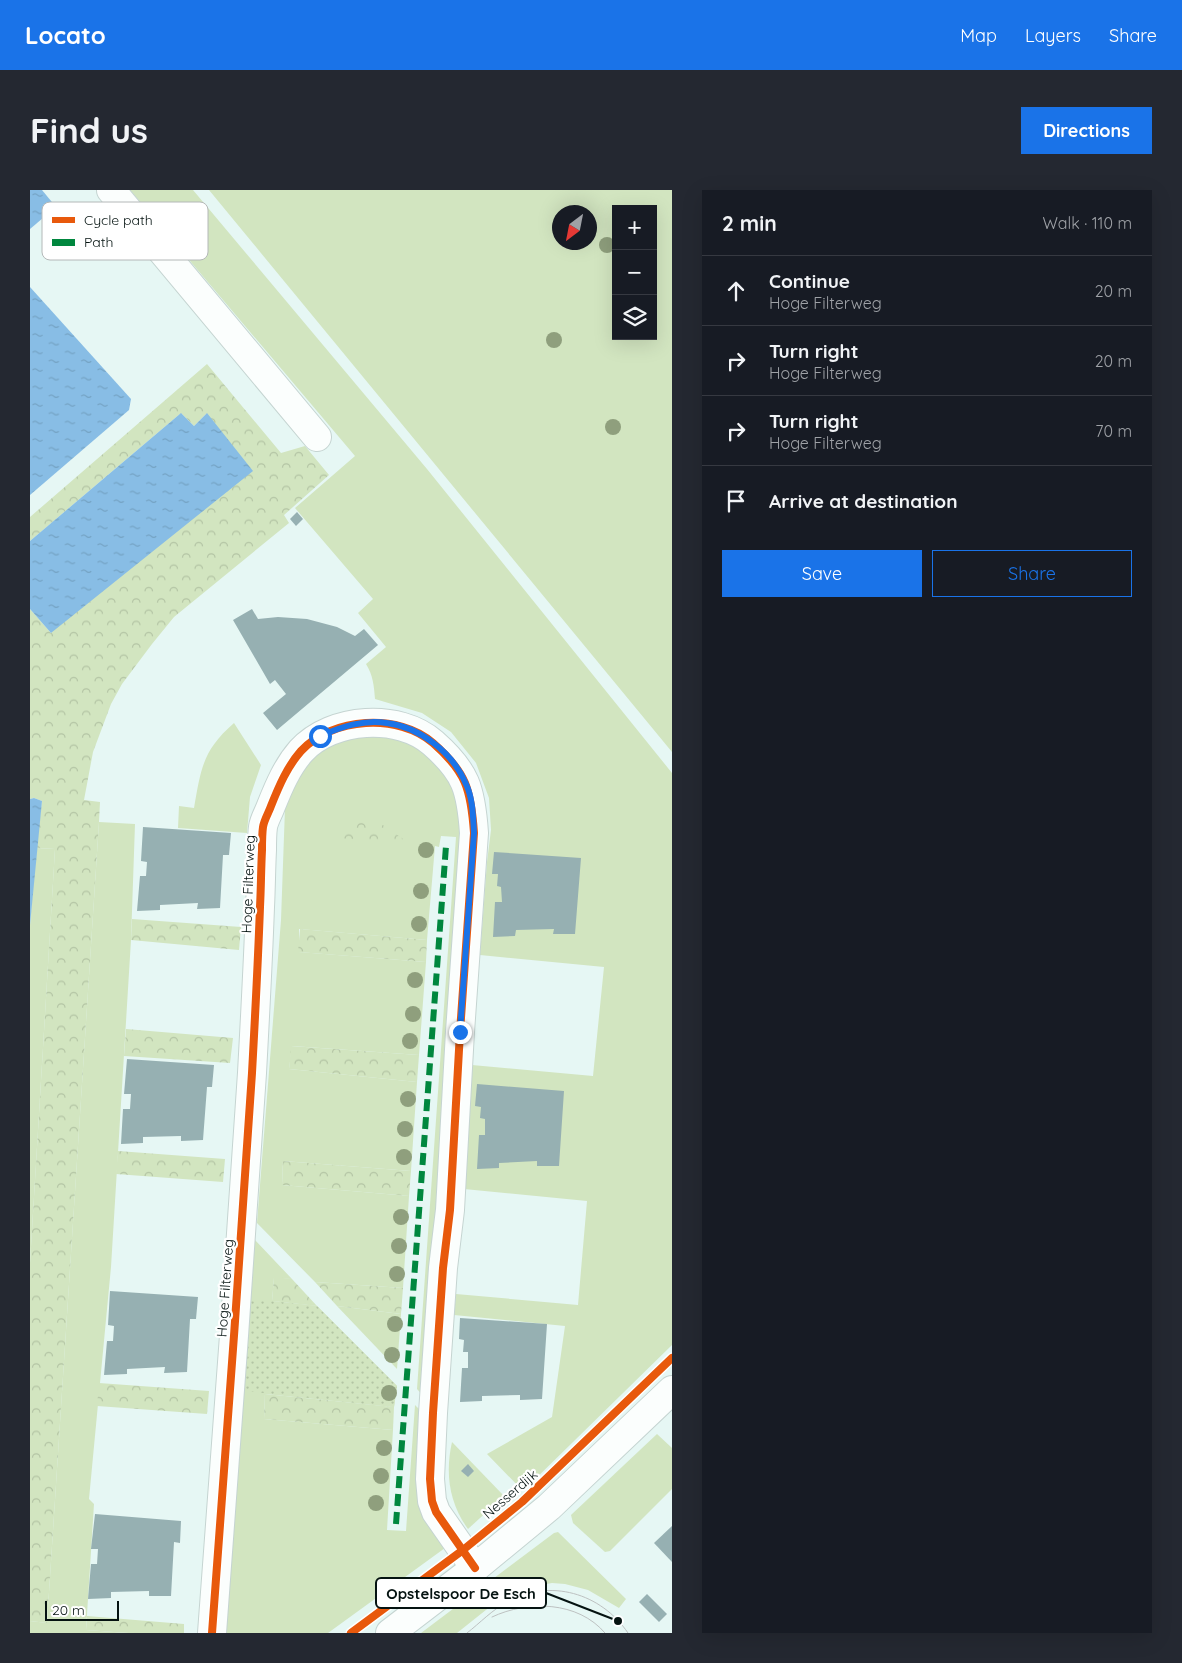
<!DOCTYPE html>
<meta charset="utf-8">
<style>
body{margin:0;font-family:Quicksand,sans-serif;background:#242831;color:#f1f3f6}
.controls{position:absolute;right:15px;top:15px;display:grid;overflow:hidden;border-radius:0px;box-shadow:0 5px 20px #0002}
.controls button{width:45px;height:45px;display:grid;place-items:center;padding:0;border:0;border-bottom:1px solid #363941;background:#171b24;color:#f1f3f6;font:25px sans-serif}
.compass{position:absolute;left:522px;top:15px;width:45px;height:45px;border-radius:50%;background:#171b24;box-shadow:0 5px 20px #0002;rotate:212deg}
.scale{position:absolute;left:15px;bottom:12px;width:74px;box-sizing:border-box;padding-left:5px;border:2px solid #051311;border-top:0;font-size:14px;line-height:18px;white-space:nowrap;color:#051311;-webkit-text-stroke:4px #fff;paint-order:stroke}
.stop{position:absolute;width:15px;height:15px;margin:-11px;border:4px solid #1a73e8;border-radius:50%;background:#fff}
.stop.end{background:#1a73e8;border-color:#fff;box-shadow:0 1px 5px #0008}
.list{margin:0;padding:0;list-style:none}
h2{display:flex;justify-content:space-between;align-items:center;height:65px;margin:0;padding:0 20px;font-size:21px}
h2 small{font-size:16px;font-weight:400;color:#9ea1a6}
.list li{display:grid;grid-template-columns:32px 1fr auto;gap:15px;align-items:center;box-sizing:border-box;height:70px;padding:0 20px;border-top:1px solid #363941}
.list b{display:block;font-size:19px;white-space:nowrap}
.list p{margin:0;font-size:16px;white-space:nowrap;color:#9ea1a6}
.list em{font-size:16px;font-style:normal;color:#9ea1a6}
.actions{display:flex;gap:10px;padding:15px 20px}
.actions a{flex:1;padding:11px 0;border:1px solid #1a73e8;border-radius:0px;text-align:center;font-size:18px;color:#1a73e8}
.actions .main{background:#1a73e8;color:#fff}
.icon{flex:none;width:28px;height:28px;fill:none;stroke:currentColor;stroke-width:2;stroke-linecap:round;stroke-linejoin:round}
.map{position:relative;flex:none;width:642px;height:1443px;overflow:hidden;border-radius:0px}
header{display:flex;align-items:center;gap:30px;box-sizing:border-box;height:70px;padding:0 25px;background:#1a73e8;color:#fff}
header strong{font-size:24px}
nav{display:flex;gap:28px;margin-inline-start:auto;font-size:18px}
.intro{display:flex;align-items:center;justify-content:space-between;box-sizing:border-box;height:120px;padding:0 30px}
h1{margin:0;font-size:35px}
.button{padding:12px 22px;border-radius:0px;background:#1a73e8;color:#fff;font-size:18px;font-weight:700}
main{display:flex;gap:30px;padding:0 30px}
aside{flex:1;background:#171b24;border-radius:0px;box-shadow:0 5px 20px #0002}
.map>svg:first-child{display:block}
.grass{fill:#d2e5c0;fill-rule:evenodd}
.forest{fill:url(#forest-crowns)}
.park{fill:url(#park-dots)}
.water{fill:url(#water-ripples)}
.building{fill:#96b0b2}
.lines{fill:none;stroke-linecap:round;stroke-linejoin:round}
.minor-casing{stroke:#c5d4d1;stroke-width:30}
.minor{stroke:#fbfefd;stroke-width:28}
.tram{stroke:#bdc1c1;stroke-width:1}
.quiet{stroke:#00873e;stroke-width:6;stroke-dasharray:12 6;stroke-linecap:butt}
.cycleway-casing{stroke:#fff;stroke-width:11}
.cycleway{stroke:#e8590c;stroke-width:8}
.tree{fill:#8f9f7d}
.route{stroke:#1a73e8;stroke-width:6}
.labels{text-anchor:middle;stroke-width:4.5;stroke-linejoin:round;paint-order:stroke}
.street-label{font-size:14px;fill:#051311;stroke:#fff}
.key{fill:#fff;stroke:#b4b8b8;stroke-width:1}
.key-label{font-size:14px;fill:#051311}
.leader{fill:none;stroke:#051311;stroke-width:2}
.callout-dot{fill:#051311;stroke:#fff;stroke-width:2}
.callout{fill:#fff;stroke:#051311;stroke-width:2}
.callout-label{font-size:15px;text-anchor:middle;font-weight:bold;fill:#051311}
</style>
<header>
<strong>Locato</strong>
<nav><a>Map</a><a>Layers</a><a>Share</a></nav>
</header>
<div class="intro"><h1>Find us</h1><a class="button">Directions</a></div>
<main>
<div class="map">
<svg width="642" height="1443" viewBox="0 0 642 1443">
<defs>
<pattern id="forest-crowns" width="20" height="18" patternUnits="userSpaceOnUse" patternTransform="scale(1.25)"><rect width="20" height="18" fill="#d2e5c0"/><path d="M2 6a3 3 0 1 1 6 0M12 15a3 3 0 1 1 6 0" fill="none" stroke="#b3c4a4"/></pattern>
<pattern id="park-dots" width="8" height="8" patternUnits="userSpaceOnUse" patternTransform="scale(1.25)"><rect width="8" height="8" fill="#d2e5c0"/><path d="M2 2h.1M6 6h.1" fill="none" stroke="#b3c4a4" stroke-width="1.8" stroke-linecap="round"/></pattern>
<pattern id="water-ripples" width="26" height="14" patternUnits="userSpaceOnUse" patternTransform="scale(1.25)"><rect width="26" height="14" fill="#88bde5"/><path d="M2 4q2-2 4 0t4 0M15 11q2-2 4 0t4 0" fill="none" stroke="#74a2c3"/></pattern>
</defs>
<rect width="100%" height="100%" fill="#e6f7f4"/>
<!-- grass -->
<g class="grass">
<path d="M100,0h63l234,279 245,304v572l-149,146 -36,-37 65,-37 13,-91 -111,-11 2,-21 122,11 9,-104 -123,-12 8,-124 121,11 11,-109 -124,-12 7,-93 4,-32 -2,-32 -13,-35 -25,-31 -29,-19 -47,-14c-1,-13 -2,-24 -9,-35l20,-17 -28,-34 15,-14 -78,-91 60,-52z"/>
<path d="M179,0h463v562zM586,19h37v127h-37zM530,22h30v30h-30z"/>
<path d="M204,533l27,42 -11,32 -3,36 -69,-5 1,-22 15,2c7,-40 9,-58 40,-85z"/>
<path d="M340,544l30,6 37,18 17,21 12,54 -41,565 -8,-9 39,-552 -15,-1 -2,11 -4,-1 -8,94 -128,-11v23l127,10 -7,93 -127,-9 -3,23 128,13 -6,89 -128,-10 -1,24 127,11 -6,92 -88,-6 -58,-59 24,-303 4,-112c7,-29 25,-56 54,-68 9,-3 21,-4 31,-6z"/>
<polygon points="69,632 105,634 101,750 81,1077 59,1309 64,1314 56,1440 98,1443 0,1443 0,1431 17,1433"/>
<polygon points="6,658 25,659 0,1073 0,735"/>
<polygon points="225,1050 262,1089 244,1088 242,1111 287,1116 367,1196 364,1217 235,1204 234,1229 363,1240 357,1340 376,1341 385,1215 394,1224 415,1358 298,1443 194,1443 214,1201"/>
<polygon points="307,1116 371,1124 367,1179"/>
<polygon points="627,1244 642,1258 642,1299 580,1361 575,1362 543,1333 541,1325"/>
<path d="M422,1252l52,54 -36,33c-19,-26 -23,-56 -16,-87z"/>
<polygon points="528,1342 596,1409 589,1418 558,1400 535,1394 522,1393 488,1399 476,1404 427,1443 391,1443 524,1343"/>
</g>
<!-- forest -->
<g class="forest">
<polygon points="177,174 251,263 275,256 299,285 254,325 259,333 144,427 122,454 92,494 81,514 63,562 54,610 70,612 69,632 17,1433 0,1431 0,1073 25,659 6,658 12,611 4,608 0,609 0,419 21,443 177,223 164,236 151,223 0,351 0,327"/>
<polygon points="330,629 344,629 379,653 305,648"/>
<polygon points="102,729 211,737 209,760 101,750"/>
<polygon points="270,739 397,750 396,772 268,762"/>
<polygon points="96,839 203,848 200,873 94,866"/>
<polygon points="261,856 389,865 387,892 259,879"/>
<polygon points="88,961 195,969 193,992 86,984"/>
<polygon points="253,971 381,981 379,1006 252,995"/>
<polygon points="244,1087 262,1089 287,1116 242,1111"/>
<polygon points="285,1092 373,1098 371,1124 307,1116"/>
<polygon points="69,1193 179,1201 177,1224 67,1216"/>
<polygon points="235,1204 364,1217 363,1240 234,1229"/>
<polygon points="57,1426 154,1434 154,1443 98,1443 56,1440"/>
</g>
<!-- park -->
<polygon class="park" points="221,1109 287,1116 367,1196 364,1217 214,1201"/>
<!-- water -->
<g class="water">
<polygon points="0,0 12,0 26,17 0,39"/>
<polygon points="0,97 101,209 99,220 0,305"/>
<polygon points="151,223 164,236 177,223 223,281 21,443 0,419 0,351"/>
<polygon points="4,608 12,611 0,735 0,609"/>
</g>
<!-- building -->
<g class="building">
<polygon points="267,322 273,329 266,336 260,329"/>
<polygon points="222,419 228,429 248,427 277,429 307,437 325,446 334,439 348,455 247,540 233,523 256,504 245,490 240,494 203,430"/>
<polygon points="113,637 201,643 199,665 193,665 190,718 167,719 168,713 130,715 130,720 107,721 110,686 116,686 117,672 111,671"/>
<polygon points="464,662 551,668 545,744 523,744 524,739 486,740 485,746 463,747 465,712 472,712 471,697 467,696 468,684 462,684"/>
<polygon points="97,869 184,875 182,897 177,897 173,950 151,951 151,946 113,947 113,953 91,954 93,919 100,919 101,904 94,904"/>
<polygon points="447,894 534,901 529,976 507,976 507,971 469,973 469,978 447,979 449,945 455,945 455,929 450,928 451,917 445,916"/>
<polygon points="80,1101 168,1107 166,1129 160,1129 157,1182 134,1183 135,1177 97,1179 97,1184 74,1185 77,1151 83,1151 84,1136 78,1135"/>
<polygon points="430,1128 517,1134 512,1209 490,1210 490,1205 452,1206 452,1211 430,1212 432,1178 438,1178 438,1162 433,1162 434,1150 429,1149"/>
<polygon points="438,1274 444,1281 438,1287 431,1281"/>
<polygon points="65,1324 151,1331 150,1353 144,1352 141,1406 119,1406 119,1401 81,1402 81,1408 58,1409 61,1374 67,1374 68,1359 61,1359"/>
<polygon points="642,1336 642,1372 624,1353"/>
<polygon points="617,1404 637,1424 629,1432 609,1412"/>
</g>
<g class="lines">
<defs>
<g id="minor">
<polyline points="81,0 287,247"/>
<path d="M182,1443c14,-187 28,-373 40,-560 3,-55 6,-111 8,-166 1,-19 1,-38 2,-57 0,-8 0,-16 1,-23 1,-7 6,-15 8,-21 8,-20 16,-39 30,-55 31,-34 98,-38 132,-8 33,29 38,46 41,90l-14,199 -10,178 -7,58 -10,145 -3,66 2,22 4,11 39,56"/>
<polyline points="360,1443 445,1378 519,1317 642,1200"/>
</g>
</defs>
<!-- minor casing -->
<use href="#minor" class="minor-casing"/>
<!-- minor -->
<use href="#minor" class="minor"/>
<!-- tram -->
<g class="tram">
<path d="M462,1427c36,-17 86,-16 113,16"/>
<path d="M437,1443c13,-10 25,-23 40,-31 43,-24 94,-9 121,31"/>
</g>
<!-- quiet -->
<polyline class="quiet" points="366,1334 416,656"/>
<defs>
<g id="cycleway">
<path d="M182,1443c14,-187 28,-373 40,-560 3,-55 6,-111 8,-166 1,-19 1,-38 2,-57 0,-8 0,-16 1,-23 1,-7 6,-15 8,-21 8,-20 16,-39 30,-55 31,-34 98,-38 132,-8 33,29 38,46 41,90l-14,199 -10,178 -7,58 -10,145 -3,66 2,22 4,11 39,56"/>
<polyline points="321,1443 433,1360 492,1312 642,1168"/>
</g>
</defs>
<!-- cycleway casing -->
<use href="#cycleway" class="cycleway-casing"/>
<!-- cycleway -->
<use href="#cycleway" class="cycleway"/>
</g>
<!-- trees -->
<g class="tree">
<circle cx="577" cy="55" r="8"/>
<circle cx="524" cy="150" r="8"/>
<circle cx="583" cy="237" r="8"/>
<circle cx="396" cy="660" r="8"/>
<circle cx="391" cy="701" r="8"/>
<circle cx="389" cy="734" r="8"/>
<circle cx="385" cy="790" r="8"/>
<circle cx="383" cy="824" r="8"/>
<circle cx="380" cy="851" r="8"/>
<circle cx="378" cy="909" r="8"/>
<circle cx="375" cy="939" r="8"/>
<circle cx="374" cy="967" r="8"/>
<circle cx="371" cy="1027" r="8"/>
<circle cx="369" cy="1056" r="8"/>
<circle cx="367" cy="1084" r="8"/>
<circle cx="365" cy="1134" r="8"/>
<circle cx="362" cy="1165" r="8"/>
<circle cx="359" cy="1203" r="8"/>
<circle cx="354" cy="1258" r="8"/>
<circle cx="351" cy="1286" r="8"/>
<circle cx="346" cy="1313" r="8"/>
</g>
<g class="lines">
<!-- route -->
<path class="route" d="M290,546c21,-9 44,-17 67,-13 33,4 66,30 79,61 7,15 7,32 8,49l-14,199"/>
</g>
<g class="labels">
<!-- street labels -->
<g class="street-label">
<text transform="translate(218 694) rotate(-88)" y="5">Hoge Filterweg</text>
<text transform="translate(195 1098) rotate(-86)" y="5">Hoge Filterweg</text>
<text transform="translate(480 1304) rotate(-41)" y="5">Nesserdijk</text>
</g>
</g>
<!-- legend -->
<rect x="12" y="12" width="166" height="58" rx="8" class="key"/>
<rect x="22" y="27" width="23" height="6" fill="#e8590c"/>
<rect x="22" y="49" width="23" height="7" fill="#00873e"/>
<g class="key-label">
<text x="54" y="35">Cycle path</text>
<text x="54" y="57">Path</text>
</g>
<!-- callouts -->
<path class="leader" d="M588 1431L516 1403"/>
<circle class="callout-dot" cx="588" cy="1431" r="5"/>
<rect class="callout" x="346" y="1388" width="170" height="30" rx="5"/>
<g class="callout-label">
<text x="431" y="1409">Opstelspoor De Esch</text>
</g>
</svg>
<div class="controls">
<button>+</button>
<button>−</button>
<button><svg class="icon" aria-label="layers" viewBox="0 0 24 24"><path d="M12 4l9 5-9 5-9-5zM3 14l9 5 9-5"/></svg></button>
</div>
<svg class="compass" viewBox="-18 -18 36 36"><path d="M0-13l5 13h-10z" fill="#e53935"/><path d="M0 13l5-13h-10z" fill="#9ea1a6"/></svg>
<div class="scale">20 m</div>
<div class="stop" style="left:290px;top:546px"></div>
<div class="stop end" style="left:430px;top:842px"></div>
</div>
<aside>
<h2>2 min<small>Walk · 110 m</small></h2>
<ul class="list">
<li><svg class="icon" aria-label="ahead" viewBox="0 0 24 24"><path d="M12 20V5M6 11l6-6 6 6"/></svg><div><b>Continue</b><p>Hoge Filterweg</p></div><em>20 m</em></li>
<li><svg class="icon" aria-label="right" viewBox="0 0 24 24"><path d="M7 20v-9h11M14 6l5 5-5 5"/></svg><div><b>Turn right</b><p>Hoge Filterweg</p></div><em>20 m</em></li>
<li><svg class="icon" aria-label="right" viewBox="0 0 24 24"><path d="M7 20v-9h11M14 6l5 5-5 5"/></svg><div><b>Turn right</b><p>Hoge Filterweg</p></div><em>70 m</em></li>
<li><svg class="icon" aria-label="arrive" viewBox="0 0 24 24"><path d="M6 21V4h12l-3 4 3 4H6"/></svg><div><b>Arrive at destination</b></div></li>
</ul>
<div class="actions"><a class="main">Save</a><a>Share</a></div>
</aside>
</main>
